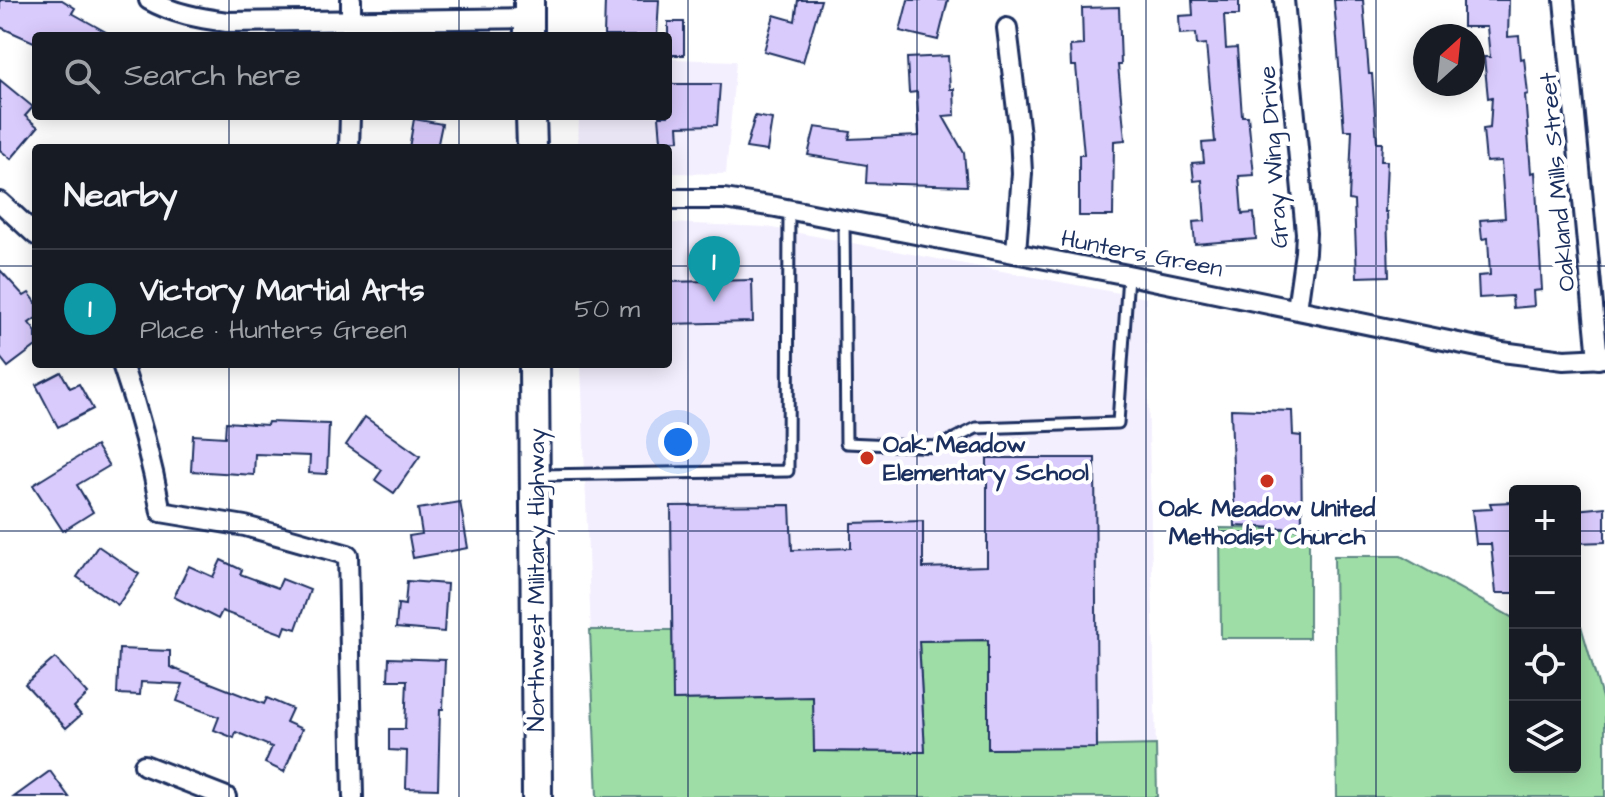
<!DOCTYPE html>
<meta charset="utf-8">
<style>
body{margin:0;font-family:"Architects Daughter",sans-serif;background:#242831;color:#f1f3f6}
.controls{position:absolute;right:24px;bottom:24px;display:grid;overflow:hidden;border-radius:8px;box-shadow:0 4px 20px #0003}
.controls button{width:72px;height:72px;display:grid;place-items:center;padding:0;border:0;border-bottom:2px solid #363941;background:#171b24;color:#f1f3f6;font:40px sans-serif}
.compass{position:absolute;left:1413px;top:24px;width:72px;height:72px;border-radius:50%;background:#171b24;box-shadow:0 4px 20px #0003;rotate:27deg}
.you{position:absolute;left:678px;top:442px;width:28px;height:28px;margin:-20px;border:6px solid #fff;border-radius:50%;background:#1a73e8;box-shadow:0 0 0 12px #1a73e833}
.badge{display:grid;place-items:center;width:52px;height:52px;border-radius:50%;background:#c8321e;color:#fff;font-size:26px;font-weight:700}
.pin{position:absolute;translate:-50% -66px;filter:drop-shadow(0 2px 4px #0008)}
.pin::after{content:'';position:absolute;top:42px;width:28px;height:24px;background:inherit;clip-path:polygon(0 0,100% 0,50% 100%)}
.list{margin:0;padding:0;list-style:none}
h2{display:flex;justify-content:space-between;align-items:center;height:104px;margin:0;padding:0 32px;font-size:34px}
h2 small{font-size:26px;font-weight:400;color:#9ea1a6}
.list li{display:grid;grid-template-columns:52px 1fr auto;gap:24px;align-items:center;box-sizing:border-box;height:120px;padding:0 32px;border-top:2px solid #363941}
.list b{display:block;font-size:30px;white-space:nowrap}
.list p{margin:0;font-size:26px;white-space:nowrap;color:#9ea1a6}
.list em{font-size:26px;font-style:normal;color:#9ea1a6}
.icon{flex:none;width:44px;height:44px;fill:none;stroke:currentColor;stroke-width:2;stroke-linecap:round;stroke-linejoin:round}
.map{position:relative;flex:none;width:1605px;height:797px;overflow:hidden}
.search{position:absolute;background:#171b24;box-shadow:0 4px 20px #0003;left:32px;top:32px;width:640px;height:88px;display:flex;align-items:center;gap:20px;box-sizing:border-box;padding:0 28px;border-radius:8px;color:#9ea1a6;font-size:30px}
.panel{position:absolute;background:#171b24;box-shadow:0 4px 20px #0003;left:32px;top:144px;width:640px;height:224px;border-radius:8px}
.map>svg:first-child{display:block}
.built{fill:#f4effe}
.green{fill:#9edda5;stroke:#5c8682;stroke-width:2}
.building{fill:#dacbfd;stroke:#1b2f5e;stroke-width:2}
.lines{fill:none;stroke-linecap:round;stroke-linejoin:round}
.lane-casing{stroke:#1b2f5e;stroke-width:15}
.street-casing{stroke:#1b2f5e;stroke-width:24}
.primary-casing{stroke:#1b2f5e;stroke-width:34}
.lane{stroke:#fff;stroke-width:9}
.street{stroke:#fff;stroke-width:18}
.primary{stroke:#fff;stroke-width:28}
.grid{fill:none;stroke:#1b2f5e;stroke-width:2;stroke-opacity:0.55}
.poi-dot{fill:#c8321e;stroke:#fff;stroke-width:3}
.labels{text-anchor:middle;stroke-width:8;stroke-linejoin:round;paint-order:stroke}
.street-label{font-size:24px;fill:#1b2f5e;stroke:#fff}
.poi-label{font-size:24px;font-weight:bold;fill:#1b2f5e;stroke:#fff;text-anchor:start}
</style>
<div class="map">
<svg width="1605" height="797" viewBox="0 0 1605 797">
<rect width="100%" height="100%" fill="#fff"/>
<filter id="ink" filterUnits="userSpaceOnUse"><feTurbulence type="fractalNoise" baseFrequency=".0125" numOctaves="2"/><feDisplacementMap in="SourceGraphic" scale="16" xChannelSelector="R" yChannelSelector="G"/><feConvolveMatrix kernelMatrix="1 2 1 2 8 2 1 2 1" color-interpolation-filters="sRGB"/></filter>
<g filter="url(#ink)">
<!-- built -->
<g class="built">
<polygon points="668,59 736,61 726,174 668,173 668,148 578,148 579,116 668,116"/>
<polygon points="668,223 767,227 1146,298 1157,797 597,797 581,364 668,364"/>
</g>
<!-- green -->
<g class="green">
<polygon points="1220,528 1309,529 1309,638 1221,638"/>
<polygon points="1334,556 1401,556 1515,619 1515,767 1575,767 1575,626 1581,626 1605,708 1605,797 1337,797"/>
<polygon points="590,630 672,630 674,700 792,698 812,649 815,751 925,752 919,641 988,640 988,749 1156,745 1157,797 597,797"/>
</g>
<!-- building -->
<g class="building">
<polygon points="0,0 62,0 75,8 72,13 113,36 36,36 36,43 0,27"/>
<polygon points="605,0 659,0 657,36 604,36"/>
<polygon points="798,0 821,0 803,62 764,51 774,15 795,21"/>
<polygon points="908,0 948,0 938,40 900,31"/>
<polygon points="1192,0 1239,0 1239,15 1224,15 1226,49 1237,48 1242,116 1248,116 1254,175 1239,176 1242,214 1254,213 1256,239 1195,244 1193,222 1205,221 1202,180 1194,181 1192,163 1204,162 1202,143 1215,142 1206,44 1197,45 1196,33 1180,34 1179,16 1193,15"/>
<polygon points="1334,0 1363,0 1369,74 1372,74 1377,143 1382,143 1381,161 1387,161 1385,212 1387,212 1389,276 1357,277 1354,201 1349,200 1352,130 1344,130"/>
<polygon points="1463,0 1509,0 1508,37 1519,36 1521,59 1524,58 1528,94 1525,95 1531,173 1535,172 1542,290 1533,291 1534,306 1513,308 1512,296 1479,298 1478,276 1490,275 1488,238 1482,239 1480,220 1505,218 1501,161 1486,162 1483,129 1490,128 1492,97 1488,98 1484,57 1490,57 1487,27 1463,27"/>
<polygon points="1119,7 1121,65 1118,65 1125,140 1114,141 1113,216 1079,216 1079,155 1084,155 1076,66 1071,66 1070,46 1083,45 1082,8"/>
<rect x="668" y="22" width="16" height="33"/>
<polygon points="948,56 950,89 954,89 955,115 943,116 964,153 967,186 866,183 867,165 808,155 815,127 851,132 849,139 919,136 917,92 909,93 907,58"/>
<polygon points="0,80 33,107 25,116 38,127 11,159 0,150"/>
<polygon points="668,84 720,84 717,125 678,126 679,140 661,141 659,116 668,116"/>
<polygon points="755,116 772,119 767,151 746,148"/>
<polygon points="414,119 442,124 437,148 409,148"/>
<polygon points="0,270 24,296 29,293 36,302 36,318 29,323 36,332 36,346 8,367 0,357"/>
<polygon points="752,280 753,322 668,324 668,282"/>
<polygon points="61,372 70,388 79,384 93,409 58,427 36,385"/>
<polygon points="1231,409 1292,411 1293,435 1301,436 1302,529 1235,526"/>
<polygon points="365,417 420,456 394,493 375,480 382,470 346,445"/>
<polygon points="226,422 267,425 268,422 329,424 327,474 309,473 310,456 255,454 254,475 191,471 193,435 225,437"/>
<polygon points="96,446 109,466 77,485 93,512 63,531 33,485"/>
<polygon points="987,458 1095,458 1097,748 988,749 988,640 919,641 925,752 814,751 813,697 673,700 671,506 790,505 792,550 851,548 851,523 923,521 923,568 987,566"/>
<polygon points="460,502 468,548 413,558 409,536 422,534 418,509"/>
<polygon points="1513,502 1515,513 1515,593 1496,593 1491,544 1476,544 1472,510 1492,509 1490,503"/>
<polygon points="1605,507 1605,542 1575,543 1575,510"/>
<polygon points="98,546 139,574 118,605 77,577"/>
<polygon points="221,560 242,570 240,574 278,588 282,579 310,590 296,629 286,626 283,634 222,611 218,619 174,597 189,566 213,577"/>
<polygon points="407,581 447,584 444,632 396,628 398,604 405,605"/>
<polygon points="119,649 170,651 170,667 264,704 267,698 292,709 286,722 302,729 284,772 265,763 272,747 236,732 234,738 214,730 219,717 177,701 183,684 141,682 140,695 117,694"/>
<polygon points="55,658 88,694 74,707 81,715 66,728 25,684"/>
<polygon points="389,658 445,660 443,709 440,709 438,789 406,788 407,751 389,750 389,729 405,729 407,680 388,680"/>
<polygon points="50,771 69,797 14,797"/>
</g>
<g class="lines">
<defs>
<g id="lane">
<polyline points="844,220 846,443 938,447 976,428 1118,423 1128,275"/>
<polyline points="539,475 788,471 789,209"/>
</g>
<g id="street">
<path d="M149,0c25,14 50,18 78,22l302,-4"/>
<polyline points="1284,0 1306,233 1305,252 1297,309"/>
<polyline points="1564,0 1598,359"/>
<polyline points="1007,28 1020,135 1022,173 1016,252"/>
<polyline points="351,36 351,0"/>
<polyline points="349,148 350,116"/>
<polyline points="668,199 724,199 776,207 1128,275 1502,352 1564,360 1605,358"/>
<polyline points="0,202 36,235"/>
<path d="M122,364c17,49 30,98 39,148l84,14 103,29 5,242"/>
<polyline points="144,765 226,797"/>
</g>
<g id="primary">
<polyline points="529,0 529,36"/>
<polyline points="531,116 532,148"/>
<polyline points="534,364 537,797"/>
</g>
</defs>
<!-- lane casing -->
<use href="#lane" class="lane-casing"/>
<!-- street casing -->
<use href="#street" class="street-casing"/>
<!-- primary casing -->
<use href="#primary" class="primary-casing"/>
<!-- lane -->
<use href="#lane" class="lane"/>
<!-- street -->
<use href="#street" class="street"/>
<!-- primary -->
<use href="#primary" class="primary"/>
</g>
</g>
<!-- grid -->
<path class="grid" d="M229,0v36M459,0v36M688,0v797M917,0v797M1146,0v797M1376,0v797M229,116v32M459,116v32M0,266h36M668,266h937M229,364v433M459,364v433M0,531h1515M1575,531h30"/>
<!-- markers -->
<g class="poi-dot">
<circle cx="867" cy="458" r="8"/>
<circle cx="1267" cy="481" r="8"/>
</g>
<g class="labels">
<!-- street labels -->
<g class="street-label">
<text transform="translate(1273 157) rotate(-94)" y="8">Gray Wing Drive</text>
<text transform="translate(1557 182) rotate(-95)" y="8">Oakland Mills Street</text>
<text transform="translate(1142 253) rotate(11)" y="8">Hunters Green</text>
<text transform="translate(536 580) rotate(-90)" y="8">Northwest Military Highway</text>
</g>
<!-- poi labels -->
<g class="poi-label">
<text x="883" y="452">Oak Meadow<tspan x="883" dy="28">Elementary School</tspan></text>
<text x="1267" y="516" text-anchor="middle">Oak Meadow United<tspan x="1267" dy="28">Methodist Church</tspan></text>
</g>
</g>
</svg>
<div class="controls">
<button>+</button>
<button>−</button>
<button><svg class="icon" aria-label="locate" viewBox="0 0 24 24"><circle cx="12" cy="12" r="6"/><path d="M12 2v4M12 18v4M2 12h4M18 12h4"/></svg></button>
<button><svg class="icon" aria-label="layers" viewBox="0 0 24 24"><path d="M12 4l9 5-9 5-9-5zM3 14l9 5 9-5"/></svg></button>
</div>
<svg class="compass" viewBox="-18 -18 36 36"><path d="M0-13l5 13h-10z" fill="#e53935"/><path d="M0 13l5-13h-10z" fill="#9ea1a6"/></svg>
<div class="you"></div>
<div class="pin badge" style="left:714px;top:302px;background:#0f9aa8">1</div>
<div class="search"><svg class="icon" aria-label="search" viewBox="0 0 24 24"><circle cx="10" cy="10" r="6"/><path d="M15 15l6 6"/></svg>Search here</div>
<section class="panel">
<h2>Nearby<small></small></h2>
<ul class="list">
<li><span class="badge" style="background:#0f9aa8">1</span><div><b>Victory Martial Arts</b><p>Place · Hunters Green</p></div><em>50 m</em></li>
</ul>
</section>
</div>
